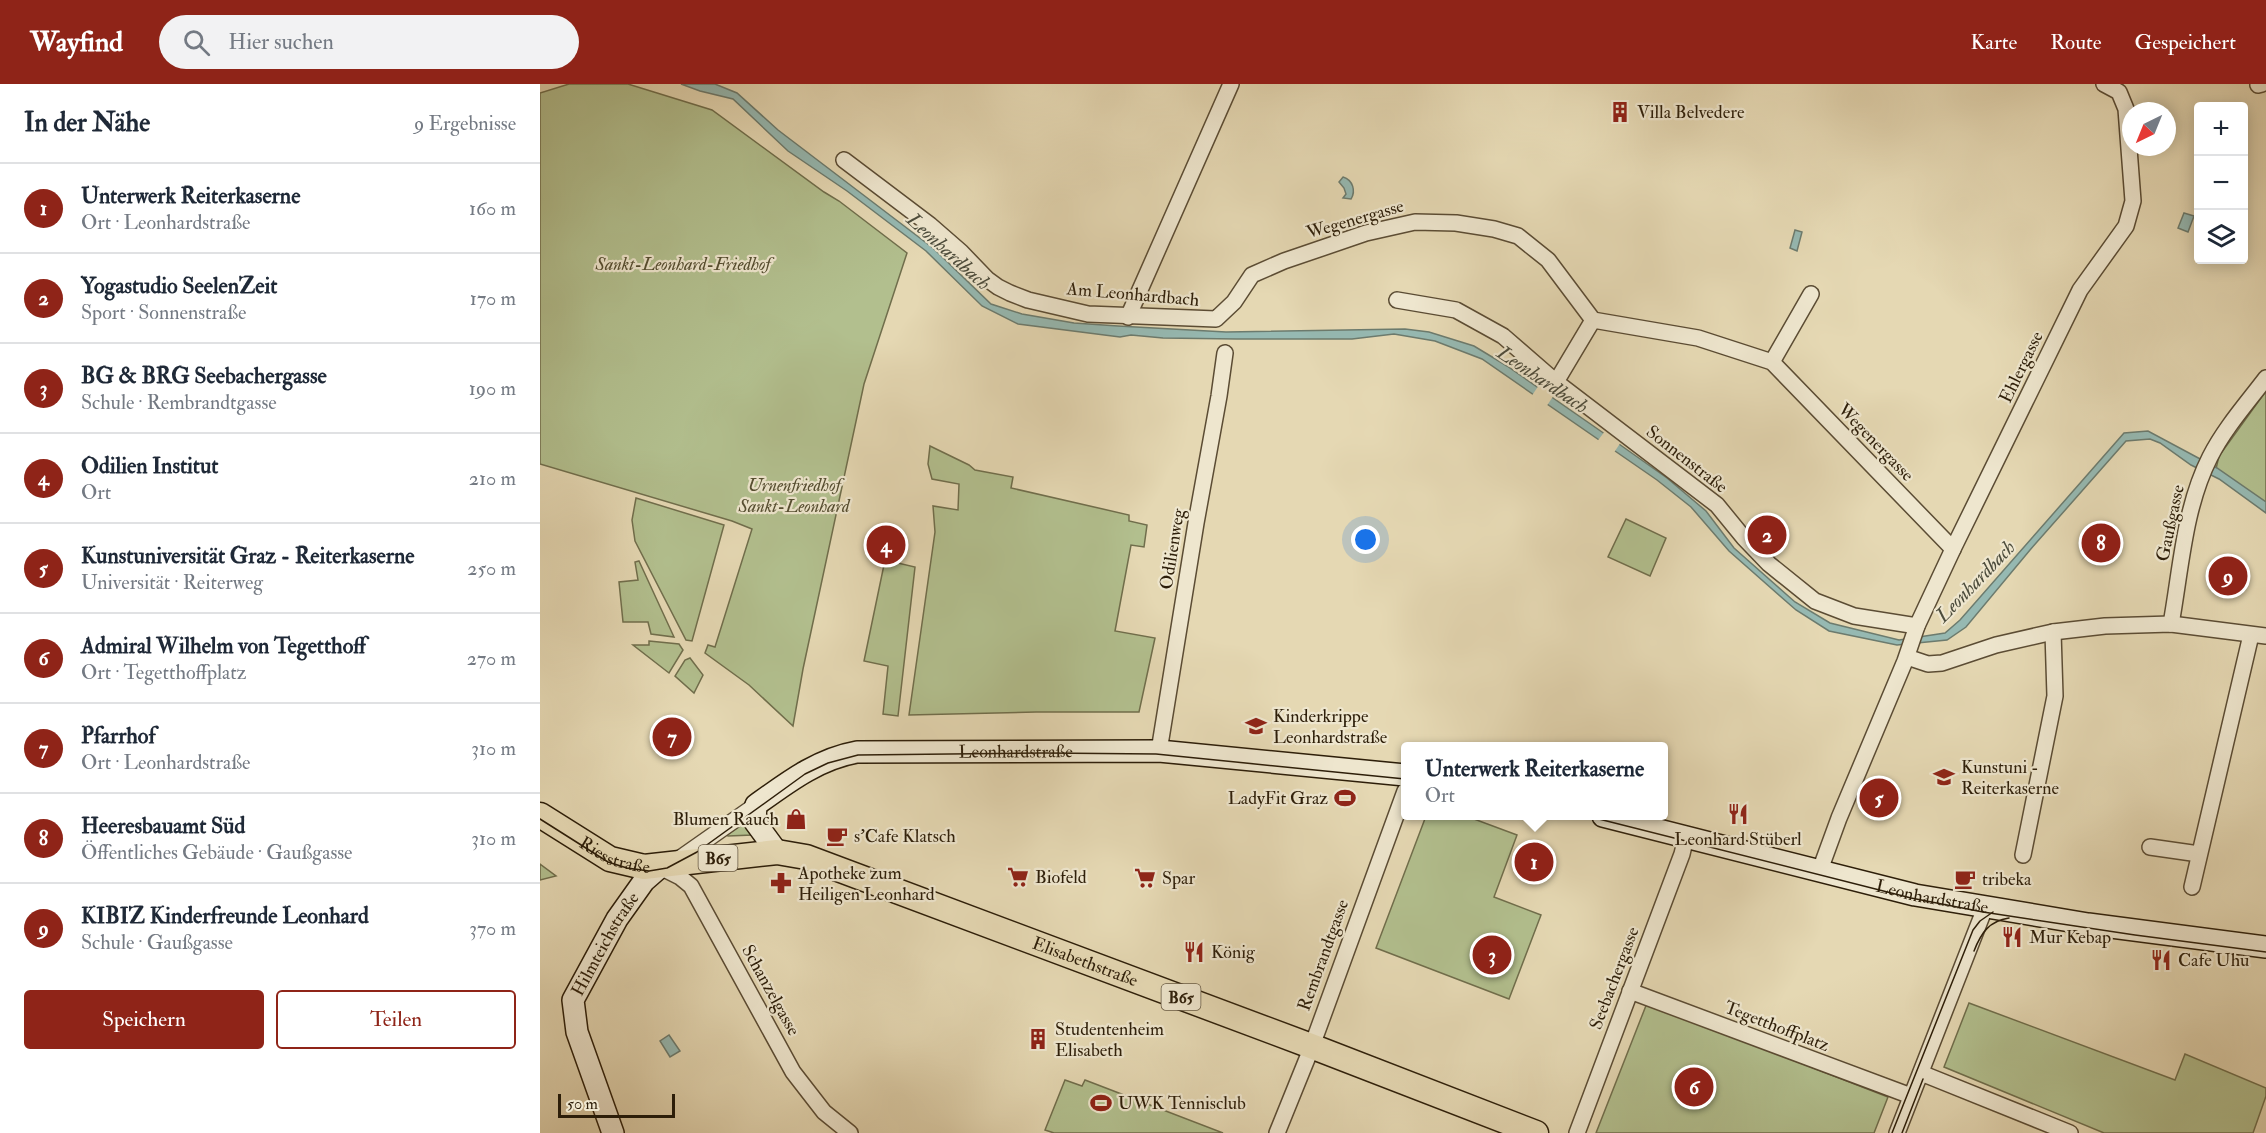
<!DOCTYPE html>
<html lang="de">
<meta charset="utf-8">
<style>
body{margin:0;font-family:"IM FELL Double Pica",serif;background:#f2f2f3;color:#1f2937}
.controls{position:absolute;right:18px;top:18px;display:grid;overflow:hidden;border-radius:6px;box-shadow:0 3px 15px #0003}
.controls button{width:54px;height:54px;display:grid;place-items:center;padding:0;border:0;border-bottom:2px solid #e0e1e3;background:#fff;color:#1f2937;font:30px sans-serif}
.compass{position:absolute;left:1582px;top:18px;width:54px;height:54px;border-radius:50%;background:#fff;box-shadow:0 3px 15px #0003;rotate:223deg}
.scale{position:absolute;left:18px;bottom:15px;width:117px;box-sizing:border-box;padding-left:6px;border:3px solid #2d1e09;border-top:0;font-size:16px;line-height:21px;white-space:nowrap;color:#2d1e09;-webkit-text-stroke:4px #eee6ce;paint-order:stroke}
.you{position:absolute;left:826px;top:456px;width:21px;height:21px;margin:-15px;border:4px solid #fff;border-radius:50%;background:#1a73e8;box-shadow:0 0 0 9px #1a73e833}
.badge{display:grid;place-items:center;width:39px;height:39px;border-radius:50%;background:#8f2418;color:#fff;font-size:20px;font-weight:700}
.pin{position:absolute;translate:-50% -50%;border:3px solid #fff;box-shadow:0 2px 6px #0006}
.popup{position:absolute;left:861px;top:658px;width:267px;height:78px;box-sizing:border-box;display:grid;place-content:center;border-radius:6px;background:#fff;filter:drop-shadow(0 2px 4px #0005);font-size:20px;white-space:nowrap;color:#747a83}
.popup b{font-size:22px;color:#1f2937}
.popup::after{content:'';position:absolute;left:50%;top:100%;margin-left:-12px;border:12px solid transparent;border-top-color:#fff}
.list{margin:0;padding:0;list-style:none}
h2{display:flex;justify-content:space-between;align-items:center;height:78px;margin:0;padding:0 24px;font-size:26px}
h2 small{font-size:20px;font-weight:400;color:#747a83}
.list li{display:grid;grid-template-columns:39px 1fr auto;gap:18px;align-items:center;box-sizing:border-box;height:90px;padding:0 24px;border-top:2px solid #e0e1e3}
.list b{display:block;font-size:22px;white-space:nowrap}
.list p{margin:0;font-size:20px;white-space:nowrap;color:#747a83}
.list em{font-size:20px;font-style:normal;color:#747a83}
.actions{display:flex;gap:12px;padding:18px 24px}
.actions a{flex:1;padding:14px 0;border:2px solid #8f2418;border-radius:6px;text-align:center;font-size:21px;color:#8f2418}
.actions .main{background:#8f2418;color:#fff}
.icon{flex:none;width:33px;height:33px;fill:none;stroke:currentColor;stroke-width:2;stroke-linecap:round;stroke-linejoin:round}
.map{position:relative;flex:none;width:1726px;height:1049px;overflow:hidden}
header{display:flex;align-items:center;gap:36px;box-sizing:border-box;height:84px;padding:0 30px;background:#8f2418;color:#fff}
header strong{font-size:28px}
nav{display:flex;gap:33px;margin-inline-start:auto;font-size:21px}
.search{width:420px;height:54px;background:#f2f2f3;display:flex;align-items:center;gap:15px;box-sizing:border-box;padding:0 21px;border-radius:33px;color:#747a83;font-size:22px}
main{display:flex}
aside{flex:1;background:#fff}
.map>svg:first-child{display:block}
.green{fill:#b2bf8e;stroke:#706e4c;stroke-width:1.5}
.water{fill:#96b9b2;stroke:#6c7b6e;stroke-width:1.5}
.pier{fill:#e5d8b3}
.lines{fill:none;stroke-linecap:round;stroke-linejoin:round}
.street-casing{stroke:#5b4c34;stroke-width:18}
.secondary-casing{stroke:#2d1e09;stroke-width:24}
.primary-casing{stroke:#2d1e09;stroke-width:27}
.street{stroke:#eee6ce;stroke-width:15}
.secondary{stroke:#eee6ce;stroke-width:21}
.primary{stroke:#e5d8b3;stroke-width:24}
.tram{stroke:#2d1e09;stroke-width:1.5}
.labels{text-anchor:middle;stroke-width:4.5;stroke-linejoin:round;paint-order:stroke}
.shield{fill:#eee6ce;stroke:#675a44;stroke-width:1.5}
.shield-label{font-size:16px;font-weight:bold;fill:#2d1e09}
.poi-label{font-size:18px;fill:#2d1e09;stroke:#eee6ce;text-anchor:start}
.street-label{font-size:18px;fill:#2d1e09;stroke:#eee6ce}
.park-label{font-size:18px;font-style:italic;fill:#554e31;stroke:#eee6ce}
.water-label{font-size:20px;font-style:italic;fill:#4c4c3c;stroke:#eee6ce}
</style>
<header>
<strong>Wayfind</strong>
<div class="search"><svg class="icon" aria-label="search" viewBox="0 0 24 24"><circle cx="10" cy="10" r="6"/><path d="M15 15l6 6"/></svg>Hier suchen</div>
<nav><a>Karte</a><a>Route</a><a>Gespeichert</a></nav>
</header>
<main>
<aside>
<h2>In der Nähe<small>9 Ergebnisse</small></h2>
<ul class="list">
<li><span class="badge">1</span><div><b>Unterwerk Reiterkaserne</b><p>Ort · Leonhardstraße</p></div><em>160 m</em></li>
<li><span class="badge">2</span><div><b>Yogastudio SeelenZeit</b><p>Sport · Sonnenstraße</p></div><em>170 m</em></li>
<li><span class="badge">3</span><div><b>BG &amp; BRG Seebachergasse</b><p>Schule · Rembrandtgasse</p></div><em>190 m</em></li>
<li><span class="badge">4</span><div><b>Odilien Institut</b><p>Ort</p></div><em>210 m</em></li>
<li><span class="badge">5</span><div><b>Kunstuniversität Graz - Reiterkaserne</b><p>Universität · Reiterweg</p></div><em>250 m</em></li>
<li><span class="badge">6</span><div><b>Admiral Wilhelm von Tegetthoff</b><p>Ort · Tegetthoffplatz</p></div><em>270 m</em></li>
<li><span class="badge">7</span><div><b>Pfarrhof</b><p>Ort · Leonhardstraße</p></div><em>310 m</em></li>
<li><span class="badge">8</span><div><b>Heeresbauamt Süd</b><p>Öffentliches Gebäude · Gaußgasse</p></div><em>310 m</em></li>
<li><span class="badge">9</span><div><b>KIBIZ Kinderfreunde Leonhard</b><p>Schule · Gaußgasse</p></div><em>370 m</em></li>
</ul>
<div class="actions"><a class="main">Speichern</a><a>Teilen</a></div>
</aside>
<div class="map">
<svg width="1726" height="1049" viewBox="0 0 1726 1049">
<rect width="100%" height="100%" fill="#e5d8b3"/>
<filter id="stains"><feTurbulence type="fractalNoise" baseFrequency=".00333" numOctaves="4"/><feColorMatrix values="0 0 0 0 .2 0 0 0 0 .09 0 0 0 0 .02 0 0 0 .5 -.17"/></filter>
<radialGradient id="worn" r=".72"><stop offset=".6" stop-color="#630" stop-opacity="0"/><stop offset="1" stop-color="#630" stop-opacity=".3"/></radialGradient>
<!-- green -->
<g class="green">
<polygon points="29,0 88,0 172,26 284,108 299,117 367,169 324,300 263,585 253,642 209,601 165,569 168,561 175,563 212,445 192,437 0,380 0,9"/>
<polygon points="1726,307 1726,422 1675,389 1679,372"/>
<polygon points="390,362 429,381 435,386 473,393 471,404 589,431 589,437 607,441 604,463 591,461 575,547 615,554 599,628 496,628 369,631 395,448 393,422 418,426 419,400 392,395 388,380"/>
<polygon points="96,414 184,441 152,557 146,556 95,457 92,436"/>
<polygon points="1086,435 1126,454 1110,492 1068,473"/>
<polygon points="345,476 375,483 358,632 343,630 348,582 324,577"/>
<polygon points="99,477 134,553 111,550 108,538 83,538 79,498 98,496 95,478"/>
<polygon points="109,557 139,560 143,566 129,589 93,561 109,561"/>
<polygon points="150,574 163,591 154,609 135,592 145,576"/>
<polygon points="886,732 926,732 977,751 954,813 1001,831 969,915 836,864"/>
<polygon points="205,738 212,751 188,752 187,751"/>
<polygon points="0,780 16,792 0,796"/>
<polygon points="1107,919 1348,1013 1334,1049 1056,1049"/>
<polygon points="1429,919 1635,996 1645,970 1726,1004 1726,1012 1713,1049 1564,1049 1404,983"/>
<polygon points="525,996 542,1002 545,996 683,1049 514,1049 505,1046"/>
</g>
<!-- water -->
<g class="water">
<polygon points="141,0 175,0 197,9 238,46 393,164 451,220 482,230 534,239 578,242 686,248 865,245 889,248 934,262 967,282 1062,348 1127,394 1166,427 1194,464 1255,518 1290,539 1359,556 1405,549 1420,536 1584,349 1608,347 1677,384 1726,418 1726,429 1679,395 1651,381 1620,359 1610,355 1586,357 1490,466 1426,543 1407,556 1357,561 1289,547 1256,526 1189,467 1151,423 1117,396 942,275 895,257 854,250 812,255 697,255 623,254 591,251 580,253 478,240 442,222 386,167 307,107 248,67 193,15 160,7"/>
<path d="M803,93c10,3 13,14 8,22l-8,-1 3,-4 -2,-6 -5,-6z"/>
<polygon points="1644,129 1654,132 1648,148 1638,144"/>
<polygon points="1255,146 1262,148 1257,167 1250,164"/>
<polygon points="129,951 140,967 130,973 120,957"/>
</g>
<!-- pier -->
<g class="pier">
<polygon points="999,301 1014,311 1006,323 991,313"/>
<polygon points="1065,347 1081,358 1073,370 1056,359"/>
</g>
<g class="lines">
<defs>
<g id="street">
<polyline points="1718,1 1722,0"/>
<polyline points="304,76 390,141 421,168 447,195 458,203 470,209 488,216 548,230 676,235 694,218 712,191 744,177 826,149 875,138 916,139 954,145 978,152 1008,176 1053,236 1158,254 1232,278 1413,465"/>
<polyline points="857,216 916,226 963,252 1016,298 1177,421 1204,454 1229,480 1275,517 1314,532 1377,542"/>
<polyline points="588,233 691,0"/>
<polyline points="1232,278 1271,210"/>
<polyline points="1016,298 1053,236"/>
<path d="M1631,540c10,-55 13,-116 39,-167 14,-28 37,-54 56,-79"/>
<polyline points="1367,573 1388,580 1402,579 1456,561 1513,548 1565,542 1631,540 1726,552"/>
<polyline points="619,667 656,439 679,312 685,269"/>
<polyline points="1610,763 1659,770"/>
<polyline points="1483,771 1515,612 1513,548"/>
<polyline points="139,775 216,721"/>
<polyline points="120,783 140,793 151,802 253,988 284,1028 310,1049"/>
<polyline points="1280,786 1299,734 1365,577 1377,542 1413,465 1540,206 1586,142 1593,117 1586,25 1579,8 1564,0"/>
<polyline points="1652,803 1711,551"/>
<polyline points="1090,907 1371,1012"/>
<polyline points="1381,989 1530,1049"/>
<polyline points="737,1049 769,970 865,707"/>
<polyline points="1037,1049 1142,770 1146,753"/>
<polyline points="1357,1049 1445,824"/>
</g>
<g id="secondary">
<path id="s1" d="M1063,732l312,79 173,29 178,23"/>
<path id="s2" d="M237,768l-22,-30 1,-17c32,-23 62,-46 101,-53l302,-1 246,24"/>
<path id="s3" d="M73,1049l-36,-101 -4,-32 44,-81 27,-38 16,-14"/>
</g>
<g id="primary">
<path id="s4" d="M0,731l70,44 34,8 133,-15 29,5 505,189 225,87"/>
</g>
</defs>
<!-- street casing -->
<use href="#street" class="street-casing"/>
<!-- secondary casing -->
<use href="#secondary" class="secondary-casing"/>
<!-- primary casing -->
<use href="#primary" class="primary-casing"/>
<!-- street -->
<use href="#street" class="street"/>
<!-- secondary -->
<use href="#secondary" class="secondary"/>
<!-- primary -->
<use href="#primary" class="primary"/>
<!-- tram -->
<g class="tram">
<polyline points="1047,732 1371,814 1443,828 1595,851 1726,868"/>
<polyline points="0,735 68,778 87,784 109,787 127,784 157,768 265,690 288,679 318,671 505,669 616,670 865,695"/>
<path d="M1434,867c7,-18 15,-30 35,-33"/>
<polyline points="1352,1049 1433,846 1440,837 1453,828"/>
<polyline points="1362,1049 1383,995"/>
</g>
</g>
<!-- icons -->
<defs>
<symbol id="building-bare" viewBox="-9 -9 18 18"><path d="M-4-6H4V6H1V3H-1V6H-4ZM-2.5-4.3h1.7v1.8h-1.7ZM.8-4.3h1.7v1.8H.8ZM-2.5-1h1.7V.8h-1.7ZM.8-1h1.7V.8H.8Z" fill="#8f2418" stroke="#eee6ce" stroke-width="2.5" paint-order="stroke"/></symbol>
<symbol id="school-bare" viewBox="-9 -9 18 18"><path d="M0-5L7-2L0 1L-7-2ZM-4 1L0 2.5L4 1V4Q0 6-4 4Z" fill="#8f2418" stroke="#eee6ce" stroke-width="2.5" paint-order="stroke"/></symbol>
<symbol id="university-bare" viewBox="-9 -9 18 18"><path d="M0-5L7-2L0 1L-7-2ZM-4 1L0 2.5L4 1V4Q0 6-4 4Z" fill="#8f2418" stroke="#eee6ce" stroke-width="2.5" paint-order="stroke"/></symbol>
<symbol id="stadium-bare" viewBox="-9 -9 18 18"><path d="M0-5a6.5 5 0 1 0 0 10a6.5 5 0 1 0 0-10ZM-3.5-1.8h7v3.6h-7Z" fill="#8f2418" stroke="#eee6ce" stroke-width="2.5" paint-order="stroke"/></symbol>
<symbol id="restaurant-bare" viewBox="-9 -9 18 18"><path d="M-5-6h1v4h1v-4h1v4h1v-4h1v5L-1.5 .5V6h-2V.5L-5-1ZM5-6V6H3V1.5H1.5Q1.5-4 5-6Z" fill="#8f2418" stroke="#eee6ce" stroke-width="2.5" paint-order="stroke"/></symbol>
<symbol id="shop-bare" viewBox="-9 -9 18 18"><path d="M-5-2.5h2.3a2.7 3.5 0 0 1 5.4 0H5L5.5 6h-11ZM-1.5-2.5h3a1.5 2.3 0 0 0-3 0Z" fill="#8f2418" stroke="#eee6ce" stroke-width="2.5" paint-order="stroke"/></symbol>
<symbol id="cafe-bare" viewBox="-9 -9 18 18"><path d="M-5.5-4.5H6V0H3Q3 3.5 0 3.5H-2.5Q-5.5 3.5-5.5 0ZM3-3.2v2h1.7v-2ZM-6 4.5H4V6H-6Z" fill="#8f2418" stroke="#eee6ce" stroke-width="2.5" paint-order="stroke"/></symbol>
<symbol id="supermarket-bare" viewBox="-9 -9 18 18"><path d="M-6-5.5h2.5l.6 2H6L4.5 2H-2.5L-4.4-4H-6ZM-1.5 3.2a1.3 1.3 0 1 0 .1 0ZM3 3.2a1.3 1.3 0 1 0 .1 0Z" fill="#8f2418" stroke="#eee6ce" stroke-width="2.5" paint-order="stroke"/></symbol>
<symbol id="pharmacy-bare" viewBox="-9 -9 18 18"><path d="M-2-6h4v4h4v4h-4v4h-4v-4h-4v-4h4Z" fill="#8f2418" stroke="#eee6ce" stroke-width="2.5" paint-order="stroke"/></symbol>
</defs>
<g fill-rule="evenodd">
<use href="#building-bare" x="1065" y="13" width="30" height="30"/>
<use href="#school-bare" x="701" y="627" width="30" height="30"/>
<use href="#university-bare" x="1389" y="678" width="30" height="30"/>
<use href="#stadium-bare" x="790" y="699" width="30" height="30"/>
<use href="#restaurant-bare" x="1183" y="715" width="30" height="30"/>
<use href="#shop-bare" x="241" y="720" width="30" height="30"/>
<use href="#cafe-bare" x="282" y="737" width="30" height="30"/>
<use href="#supermarket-bare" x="463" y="778" width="30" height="30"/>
<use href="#supermarket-bare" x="590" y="779" width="30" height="30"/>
<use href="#cafe-bare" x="1410" y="780" width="30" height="30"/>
<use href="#pharmacy-bare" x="226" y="784" width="30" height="30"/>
<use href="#restaurant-bare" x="1457" y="838" width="30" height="30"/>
<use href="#restaurant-bare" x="639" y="853" width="30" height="30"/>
<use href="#restaurant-bare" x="1606" y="861" width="30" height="30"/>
<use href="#building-bare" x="483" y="940" width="30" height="30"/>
<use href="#stadium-bare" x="546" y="1004" width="30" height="30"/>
</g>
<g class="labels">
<!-- shield labels -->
<g class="shield">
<rect x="158.5" y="761" width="39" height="26" rx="4.5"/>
<rect x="621.5" y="900" width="39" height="26" rx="4.5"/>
</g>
<g class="shield-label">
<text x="178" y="780">B65</text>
<text x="641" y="919">B65</text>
</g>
<!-- poi labels -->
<g class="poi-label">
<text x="1097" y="34">Villa Belvedere</text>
<text x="733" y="638">Kinderkrippe<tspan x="733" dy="21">Leonhardstraße</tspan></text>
<text x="1421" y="689">Kunstuni -<tspan x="1421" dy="21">Reiterkaserne</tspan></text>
<text x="788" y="720" text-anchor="end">LadyFit Graz</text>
<text x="239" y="741" text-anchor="end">Blumen Rauch</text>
<text x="314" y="758">s'Cafe Klatsch</text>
<text x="1198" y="761" text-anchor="middle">Leonhard Stüberl</text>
<text x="258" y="795">Apotheke zum<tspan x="258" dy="21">Heiligen Leonhard</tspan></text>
<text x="495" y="799">Biofeld</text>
<text x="622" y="800">Spar</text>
<text x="1442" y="801">tribeka</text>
<text x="1489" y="859">Mur Kebap</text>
<text x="671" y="874">König</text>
<text x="1638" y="882">Cafe Uhu</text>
<text x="515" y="951">Studentenheim<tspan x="515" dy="21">Elisabeth</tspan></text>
<text x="578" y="1025">UWK Tennisclub</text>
</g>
<!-- street labels -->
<g class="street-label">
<text transform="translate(815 135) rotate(-16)" y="6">Wegenergasse</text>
<text transform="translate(593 210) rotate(5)" y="6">Am Leonhardbach</text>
<text transform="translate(1481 283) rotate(-64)" y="6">Ehlergasse</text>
<text transform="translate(1336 358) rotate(46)" y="6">Wegenergasse</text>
<text transform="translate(1147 375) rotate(38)" y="6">Sonnenstraße</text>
<text transform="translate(1630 439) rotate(-78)" y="6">Gaußgasse</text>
<text transform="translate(632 465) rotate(-81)" y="6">Odilienweg</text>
<text dy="6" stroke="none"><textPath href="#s2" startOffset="328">Leonhardstraße</textPath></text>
<text dy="6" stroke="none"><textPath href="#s4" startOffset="86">Riesstraße</textPath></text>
<text dy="6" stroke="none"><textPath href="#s1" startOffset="339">Leonhardstraße</textPath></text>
<text dy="6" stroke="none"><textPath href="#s3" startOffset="204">Hilmteichstraße</textPath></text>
<text transform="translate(783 871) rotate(-70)" y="6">Rembrandtgasse</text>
<text dy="6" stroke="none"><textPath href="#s4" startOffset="579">Elisabethstraße</textPath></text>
<text transform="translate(1074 894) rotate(-69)" y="6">Seebachergasse</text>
<text transform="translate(231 906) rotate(61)" y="6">Schanzelgasse</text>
<text transform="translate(1237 942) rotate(21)" y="6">Tegetthoffplatz</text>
</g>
<!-- park labels -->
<g class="park-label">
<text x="143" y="186">Sankt-Leonhard-Friedhof</text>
<text x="254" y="407">Urnenfriedhof<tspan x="254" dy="21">Sankt-Leonhard</tspan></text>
</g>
<!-- water labels -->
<g class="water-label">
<text transform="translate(409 167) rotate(42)" y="7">Leonhardbach</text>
<text transform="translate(1003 295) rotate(34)" y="7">Leonhardbach</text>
<text transform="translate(1435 497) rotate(-46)" y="7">Leonhardbach</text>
</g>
</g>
<rect width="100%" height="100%" filter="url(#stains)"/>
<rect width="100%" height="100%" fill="url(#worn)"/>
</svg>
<div class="controls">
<button>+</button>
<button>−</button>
<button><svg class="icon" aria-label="layers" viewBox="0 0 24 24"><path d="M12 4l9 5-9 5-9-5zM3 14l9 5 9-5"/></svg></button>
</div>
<svg class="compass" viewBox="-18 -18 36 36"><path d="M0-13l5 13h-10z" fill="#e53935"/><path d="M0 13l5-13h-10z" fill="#747a83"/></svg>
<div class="scale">50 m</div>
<div class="you"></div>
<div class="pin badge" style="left:994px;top:778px">1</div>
<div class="popup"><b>Unterwerk Reiterkaserne</b>Ort</div>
<div class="pin badge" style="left:1227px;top:451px">2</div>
<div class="pin badge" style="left:952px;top:871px">3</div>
<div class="pin badge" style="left:346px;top:461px">4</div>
<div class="pin badge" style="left:1339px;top:714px">5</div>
<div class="pin badge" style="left:1154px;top:1003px">6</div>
<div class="pin badge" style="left:132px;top:653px">7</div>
<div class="pin badge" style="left:1561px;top:459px">8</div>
<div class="pin badge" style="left:1688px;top:492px">9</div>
</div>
</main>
